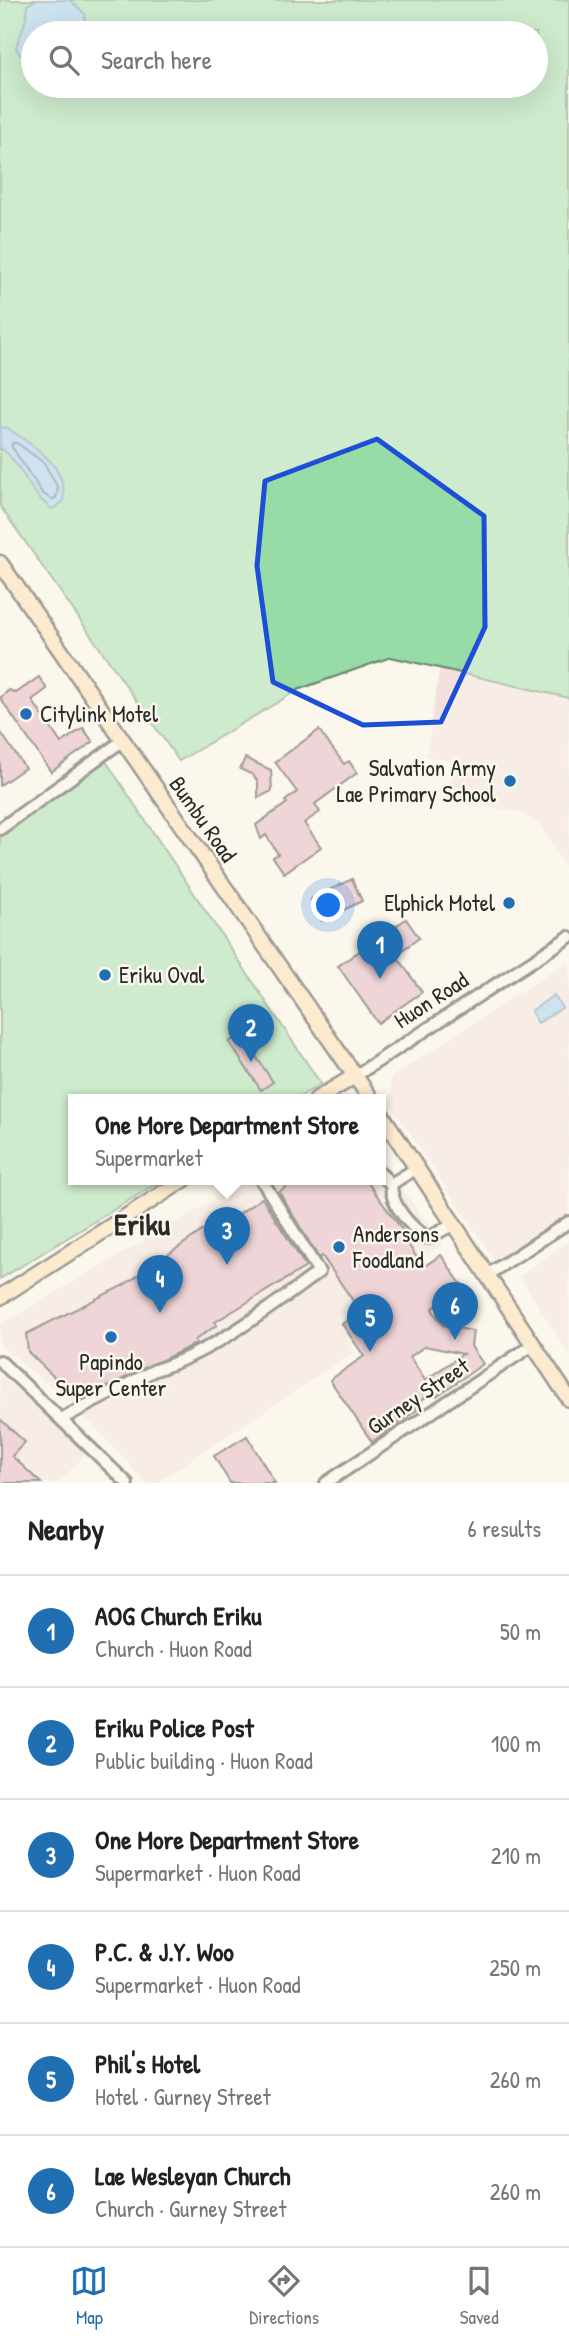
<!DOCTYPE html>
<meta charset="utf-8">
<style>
body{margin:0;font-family:"Patrick Hand",sans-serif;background:#f2f2f2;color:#222}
.you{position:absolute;left:329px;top:906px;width:24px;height:24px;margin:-18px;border:5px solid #fff;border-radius:50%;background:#1a73e8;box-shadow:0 0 0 10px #1a73e833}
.badge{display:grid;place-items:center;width:46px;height:46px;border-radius:50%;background:#1f6fb2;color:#fff;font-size:23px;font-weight:700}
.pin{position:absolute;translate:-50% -58px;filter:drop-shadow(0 2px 4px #0008)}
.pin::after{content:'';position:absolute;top:37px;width:24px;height:21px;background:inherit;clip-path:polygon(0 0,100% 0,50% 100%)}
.popup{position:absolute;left:68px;top:1094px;width:318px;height:91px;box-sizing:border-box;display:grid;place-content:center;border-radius:0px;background:#fff;filter:drop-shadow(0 2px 5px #0005);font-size:23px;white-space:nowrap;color:#767676}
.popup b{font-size:26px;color:#222}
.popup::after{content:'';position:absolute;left:50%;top:100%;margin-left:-14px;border:14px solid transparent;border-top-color:#fff}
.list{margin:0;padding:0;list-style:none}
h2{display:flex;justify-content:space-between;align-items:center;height:91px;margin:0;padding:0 28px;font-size:30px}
h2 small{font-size:23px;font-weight:400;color:#767676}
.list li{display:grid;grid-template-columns:46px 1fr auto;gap:21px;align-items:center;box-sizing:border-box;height:112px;padding:0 28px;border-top:2px solid #e0e0e0}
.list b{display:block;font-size:26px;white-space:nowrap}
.list p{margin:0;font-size:23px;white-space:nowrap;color:#767676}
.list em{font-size:23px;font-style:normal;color:#767676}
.icon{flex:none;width:38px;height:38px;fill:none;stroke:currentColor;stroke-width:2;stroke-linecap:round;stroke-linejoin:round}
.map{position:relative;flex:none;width:569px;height:1483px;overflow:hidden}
.search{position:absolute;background:#fff;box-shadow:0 7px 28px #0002;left:21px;right:21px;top:21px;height:77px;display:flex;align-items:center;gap:18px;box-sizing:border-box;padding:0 24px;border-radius:38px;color:#767676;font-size:26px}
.sheet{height:763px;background:#fff}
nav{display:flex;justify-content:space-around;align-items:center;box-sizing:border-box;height:98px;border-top:2px solid #e0e0e0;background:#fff;font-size:19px;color:#767676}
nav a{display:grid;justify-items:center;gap:4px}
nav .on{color:#1f6fb2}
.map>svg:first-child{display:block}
.built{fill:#f3e0de}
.green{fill:#97dba6;stroke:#618368;stroke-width:2;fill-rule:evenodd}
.water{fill:#94c9f2;stroke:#6a8aa2;stroke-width:2}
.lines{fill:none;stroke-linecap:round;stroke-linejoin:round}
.shore{stroke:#556a7b;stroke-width:2}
.building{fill:#e1aabf;stroke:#2b2b2b;stroke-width:2;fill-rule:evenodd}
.minor-casing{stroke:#2b2b2b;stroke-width:16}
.major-casing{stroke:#2b2b2b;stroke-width:19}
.minor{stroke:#fbf7ec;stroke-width:10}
.major{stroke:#fcdcac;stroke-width:14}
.marked{fill:none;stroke:#1d4ed8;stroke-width:5;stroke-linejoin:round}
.poi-dot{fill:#1f6fb2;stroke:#fbf7ec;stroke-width:2.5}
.labels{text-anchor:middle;stroke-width:5;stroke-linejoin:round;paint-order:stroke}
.poi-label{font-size:23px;fill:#2b2b2b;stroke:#fbf7ec;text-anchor:start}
.street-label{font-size:23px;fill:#2b2b2b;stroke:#fbf7ec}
.district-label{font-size:30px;font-weight:bold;fill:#2b2b2b;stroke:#fbf7ec}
</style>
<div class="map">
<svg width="569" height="1483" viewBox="0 0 569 1483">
<rect width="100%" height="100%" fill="#fbf7ec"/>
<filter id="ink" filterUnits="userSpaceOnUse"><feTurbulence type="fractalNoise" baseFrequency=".0143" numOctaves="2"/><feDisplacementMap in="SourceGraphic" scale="14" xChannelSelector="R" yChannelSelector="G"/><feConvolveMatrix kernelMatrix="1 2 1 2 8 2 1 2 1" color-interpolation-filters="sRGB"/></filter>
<g filter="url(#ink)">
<!-- built -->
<g class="built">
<polygon points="440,666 569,698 569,874 539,824 518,812 449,800 453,762 426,756"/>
<polygon points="569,960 569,1212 495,1261 391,1105 391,1077"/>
<polygon points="381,1160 443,1244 336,1318 354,1352 156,1483 146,1483 73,1404 0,1346 0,1325 249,1179 381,1179"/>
<polygon points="569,1240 569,1355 519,1276"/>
<polygon points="0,1375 87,1453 59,1483 0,1483"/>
</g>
<!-- green -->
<g class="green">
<path d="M0,0h569v698l-178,-41 -91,32 -121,72 -179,-255zM33,33h503v53h-503z"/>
<polygon points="103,757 321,1084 296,1099 73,1099 73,1179 164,1179 0,1279 0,823"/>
</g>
<!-- water -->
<g class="water">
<path d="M36,0h34l15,14v19h-52v42l-17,-27c4,-16 12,-26 11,-43z"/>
<path d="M0,427l7,1c27,18 62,38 56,74l-11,7c-25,-17 -30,-46 -52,-62z"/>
<polygon points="554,995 562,1008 538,1023 531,1011"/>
</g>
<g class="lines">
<!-- shore -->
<polygon class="shore" points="12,443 17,443 44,463 58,488 56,498 51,499 42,493 12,447"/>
</g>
<!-- building -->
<g class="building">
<polygon points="39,677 47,689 32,700 61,743 83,728 93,742 51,772 0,698 9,690 16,693"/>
<polygon points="319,730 344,764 349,761 357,773 315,804 320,812 304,823 321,847 284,873 273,857 278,854 266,835 261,839 256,825 287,803 285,801 297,792 275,762"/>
<polygon points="0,731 25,768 0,785"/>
<polygon points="245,758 271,770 272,791 258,798 258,782 253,775 240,769"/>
<polygon points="352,879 362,901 322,921 311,899"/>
<polygon points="406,919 419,938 396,955 422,992 378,1023 338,966"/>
<polygon points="241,1034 273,1082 261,1090 229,1042"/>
<path d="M297,1179h68l46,63 -3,2 15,23 18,-12 22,32 -31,22 11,16 30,6 -2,15 12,18 -46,32 -3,-4 -20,13 3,5 -45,32 -42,-62 34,-24 -22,-32 18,-13 -38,-55 -3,2 -40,-66zM425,1346l38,8 -38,26 -15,-23z"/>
<polygon points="262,1198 306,1267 215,1322 217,1325 195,1340 197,1343 79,1401 28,1352 26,1334 124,1285 215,1222 218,1228"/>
<polygon points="0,1419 25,1442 12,1456 41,1483 0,1483"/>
<polygon points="247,1436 275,1483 230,1483 214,1456"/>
</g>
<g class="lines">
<defs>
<g id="minor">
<polyline points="0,829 122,741"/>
<polyline points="355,1076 569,937"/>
<polyline points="381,1174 391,1184 417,1168"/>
<path d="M391,1184c0,22 19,43 37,54l26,-14"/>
<polyline points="487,1275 569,1222"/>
<polyline points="0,1361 127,1483"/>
<path d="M63,1418l92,-48c60,-19 114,-62 164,-98l-58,-93"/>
<polyline points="326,1483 534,1344"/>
</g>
<g id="major">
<polyline points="0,563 371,1099"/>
<polyline points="317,1099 355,1076"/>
<polyline points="381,1114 569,1399"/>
<polyline points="0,1297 185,1179"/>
</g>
</defs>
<!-- minor casing -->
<use href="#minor" class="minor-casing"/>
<!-- major casing -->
<use href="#major" class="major-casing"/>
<!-- minor -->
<use href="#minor" class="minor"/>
<!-- major -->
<use href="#major" class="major"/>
</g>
</g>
<!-- marked area -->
<path d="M0 0H569V1483H0ZM377,439l107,77 1,111 -44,95 -78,3 -90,-43 -16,-116 8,-85z" fill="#fbf7ec" fill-opacity=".55" fill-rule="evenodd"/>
<path class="marked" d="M377,439l107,77 1,111 -44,95 -78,3 -90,-43 -16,-116 8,-85z"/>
<!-- markers -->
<g class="poi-dot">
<circle cx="26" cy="714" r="7"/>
<circle cx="510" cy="781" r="7"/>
<circle cx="509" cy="903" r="7"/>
<circle cx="105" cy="975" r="7"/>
<circle cx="339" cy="1247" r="7"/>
<circle cx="111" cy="1337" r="7"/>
</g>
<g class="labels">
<!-- poi labels -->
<g class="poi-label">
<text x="40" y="722">Citylink Motel</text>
<text x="496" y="776" text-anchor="end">Salvation Army<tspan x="496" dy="26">Lae Primary School</tspan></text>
<text x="495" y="911" text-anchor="end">Elphick Motel</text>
<text x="119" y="983">Eriku Oval</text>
<text x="353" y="1242">Andersons<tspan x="353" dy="26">Foodland</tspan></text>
<text x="111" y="1370" text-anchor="middle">Papindo<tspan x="111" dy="26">Super Center</tspan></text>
</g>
<!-- street labels -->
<g class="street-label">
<text transform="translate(203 819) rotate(55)" y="8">Bumbu Road</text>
<text transform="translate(431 1000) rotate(-33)" y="8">Huon Road</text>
<text transform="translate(418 1396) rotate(-34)" y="8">Gurney Street</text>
</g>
<!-- district labels -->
<g class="district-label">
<text x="142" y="1235">Eriku</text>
</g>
</g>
</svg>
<div class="you"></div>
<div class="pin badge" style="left:380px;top:979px">1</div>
<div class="pin badge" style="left:251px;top:1062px">2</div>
<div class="pin badge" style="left:227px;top:1265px">3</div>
<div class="popup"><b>One More Department Store</b>Supermarket</div>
<div class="pin badge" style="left:160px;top:1313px">4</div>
<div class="pin badge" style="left:370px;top:1352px">5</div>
<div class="pin badge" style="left:455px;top:1340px">6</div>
<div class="search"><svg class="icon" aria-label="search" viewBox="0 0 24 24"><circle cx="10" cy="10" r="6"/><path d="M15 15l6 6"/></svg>Search here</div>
</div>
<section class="sheet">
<h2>Nearby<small>6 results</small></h2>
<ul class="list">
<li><span class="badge">1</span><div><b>AOG Church Eriku</b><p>Church · Huon Road</p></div><em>50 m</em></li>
<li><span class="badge">2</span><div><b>Eriku Police Post</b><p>Public building · Huon Road</p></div><em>100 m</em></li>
<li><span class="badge">3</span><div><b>One More Department Store</b><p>Supermarket · Huon Road</p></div><em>210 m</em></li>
<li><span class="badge">4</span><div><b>P.C. &amp; J.Y. Woo</b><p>Supermarket · Huon Road</p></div><em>250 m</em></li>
<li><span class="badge">5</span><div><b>Phil's Hotel</b><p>Hotel · Gurney Street</p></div><em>260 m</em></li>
<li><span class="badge">6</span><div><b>Lae Wesleyan Church</b><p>Church · Gurney Street</p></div><em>260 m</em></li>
</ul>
</section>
<nav>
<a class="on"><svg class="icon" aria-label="map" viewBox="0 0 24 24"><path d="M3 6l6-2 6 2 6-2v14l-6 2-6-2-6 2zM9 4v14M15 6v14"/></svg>Map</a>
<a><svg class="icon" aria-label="directions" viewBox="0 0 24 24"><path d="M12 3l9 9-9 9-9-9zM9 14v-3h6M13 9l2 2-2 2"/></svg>Directions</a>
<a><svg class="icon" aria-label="saved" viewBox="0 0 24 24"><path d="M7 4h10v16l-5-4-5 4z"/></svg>Saved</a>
</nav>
